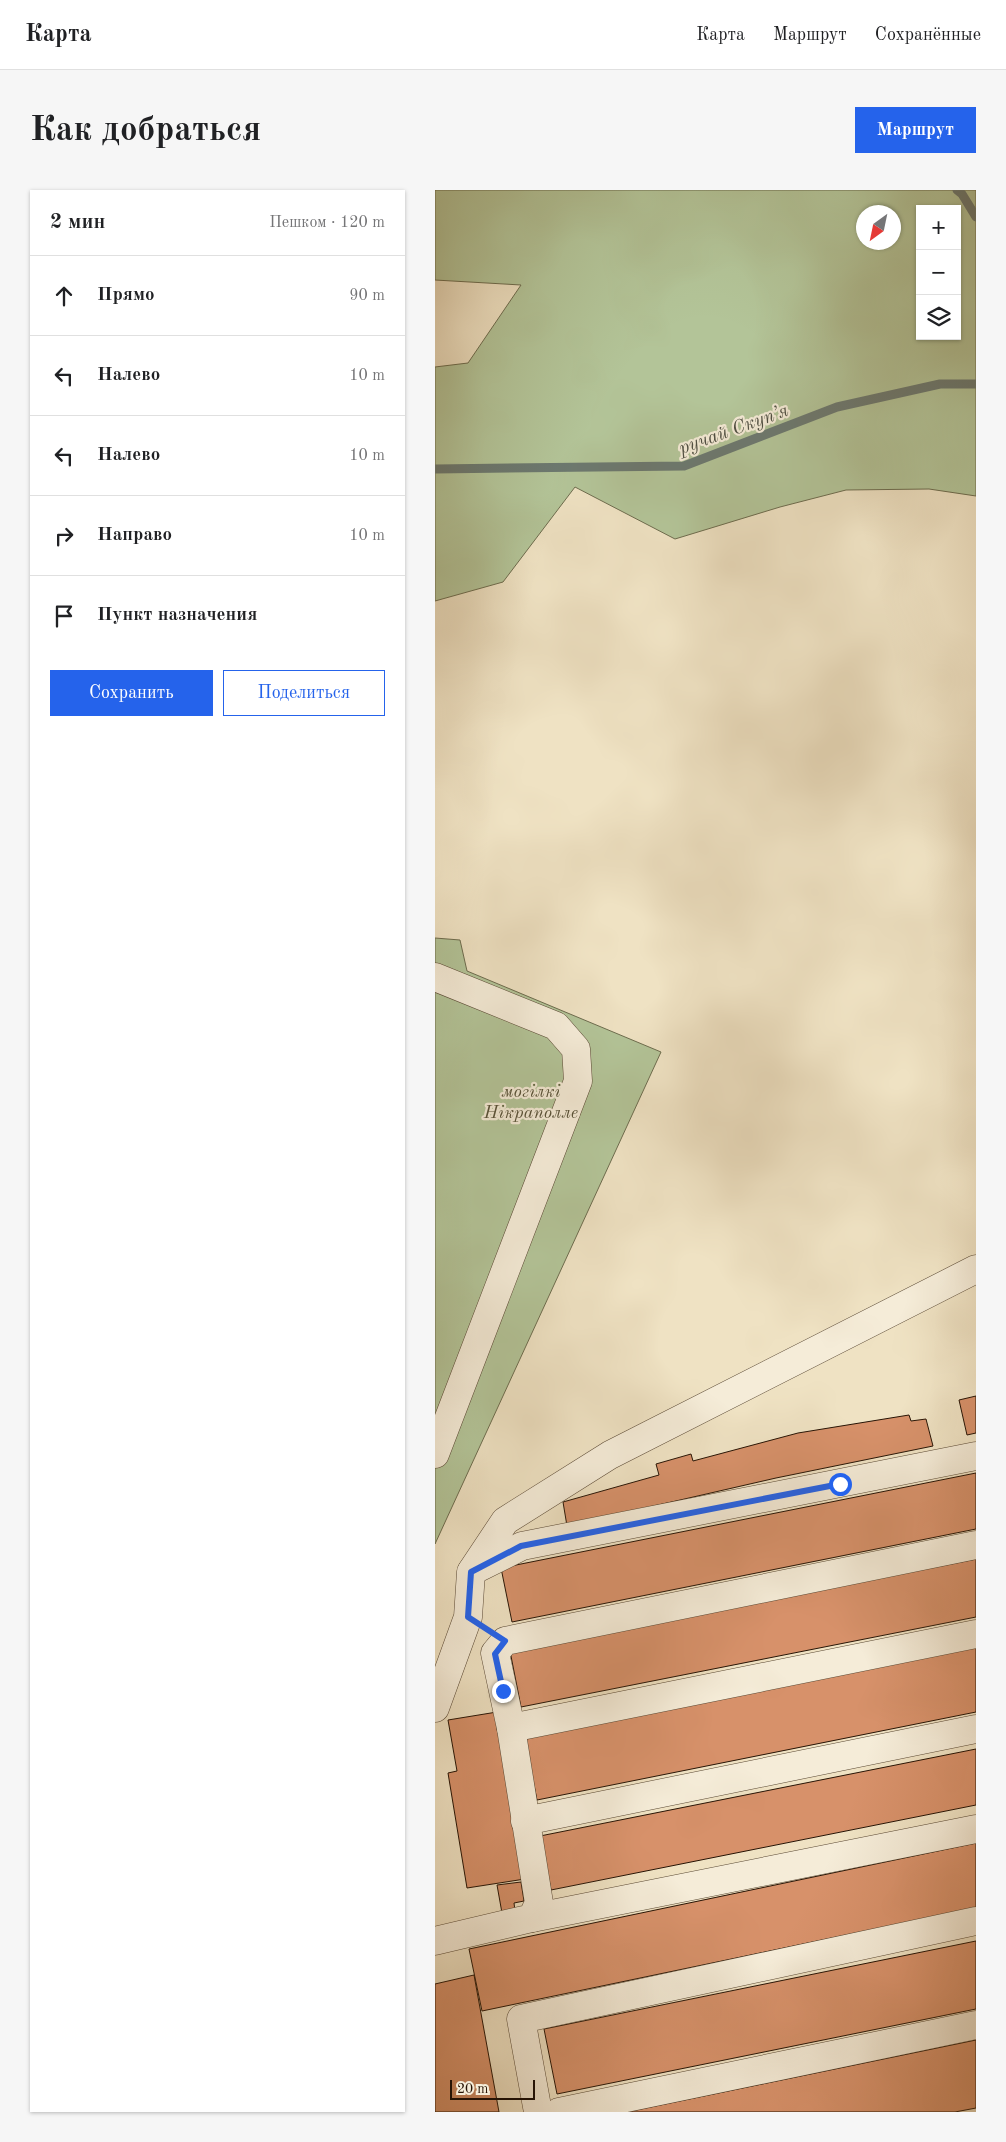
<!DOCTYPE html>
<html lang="ru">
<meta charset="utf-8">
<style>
body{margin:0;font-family:"Old Standard TT",serif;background:#f6f6f6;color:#202124}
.controls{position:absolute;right:15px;top:15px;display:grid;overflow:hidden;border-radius:0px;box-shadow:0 1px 4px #0004}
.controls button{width:45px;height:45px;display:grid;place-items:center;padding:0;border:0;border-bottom:1px solid #e0e0e0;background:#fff;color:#202124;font:25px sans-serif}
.compass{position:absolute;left:421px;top:15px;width:45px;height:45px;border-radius:50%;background:#fff;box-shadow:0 1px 4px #0004;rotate:213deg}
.scale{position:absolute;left:15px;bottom:12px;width:85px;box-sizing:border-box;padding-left:5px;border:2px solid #271405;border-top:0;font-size:14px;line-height:18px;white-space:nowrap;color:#271405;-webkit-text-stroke:4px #f5ecd8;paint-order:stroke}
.stop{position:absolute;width:15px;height:15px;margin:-11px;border:4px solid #2563eb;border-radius:50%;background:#fff}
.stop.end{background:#2563eb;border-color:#fff;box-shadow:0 1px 5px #0008}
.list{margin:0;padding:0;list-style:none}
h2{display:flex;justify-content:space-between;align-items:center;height:65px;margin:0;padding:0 20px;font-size:21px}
h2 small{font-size:16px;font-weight:400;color:#757577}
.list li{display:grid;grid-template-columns:32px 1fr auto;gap:15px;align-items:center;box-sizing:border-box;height:80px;padding:0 20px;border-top:1px solid #e0e0e0}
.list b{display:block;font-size:19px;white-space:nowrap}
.list em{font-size:16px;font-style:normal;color:#757577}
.actions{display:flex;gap:10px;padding:15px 20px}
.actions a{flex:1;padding:11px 0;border:1px solid #2563eb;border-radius:0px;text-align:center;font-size:18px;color:#2563eb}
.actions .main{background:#2563eb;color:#fff}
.icon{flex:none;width:28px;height:28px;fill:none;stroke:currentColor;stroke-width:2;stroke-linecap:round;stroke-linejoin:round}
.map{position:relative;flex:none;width:541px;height:1922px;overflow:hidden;border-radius:0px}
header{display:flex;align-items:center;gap:30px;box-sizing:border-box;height:70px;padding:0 25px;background:#fff;border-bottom:1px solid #e0e0e0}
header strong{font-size:24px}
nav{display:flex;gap:28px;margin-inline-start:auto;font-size:18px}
.intro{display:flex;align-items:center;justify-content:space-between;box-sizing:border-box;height:120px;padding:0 30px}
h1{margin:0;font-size:35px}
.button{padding:12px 22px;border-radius:0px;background:#2563eb;color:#fff;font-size:18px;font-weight:700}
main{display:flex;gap:30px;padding:0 30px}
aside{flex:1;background:#fff;border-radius:0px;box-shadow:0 1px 4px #0004}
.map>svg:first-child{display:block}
.green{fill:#b3c498;stroke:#6d6c4e;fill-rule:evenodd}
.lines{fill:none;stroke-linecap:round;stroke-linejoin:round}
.stream{stroke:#6c7970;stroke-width:9}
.building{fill:#d7916a;stroke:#271405}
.minor-casing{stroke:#594834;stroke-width:29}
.minor{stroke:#f5ecd8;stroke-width:28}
.route{stroke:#2563eb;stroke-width:6}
.labels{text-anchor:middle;stroke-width:4.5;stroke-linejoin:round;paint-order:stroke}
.park-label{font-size:18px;font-style:italic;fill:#585238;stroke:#f5ecd8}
.water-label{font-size:19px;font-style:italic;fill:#4f4f43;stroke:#f5ecd8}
</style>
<header>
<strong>Карта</strong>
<nav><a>Карта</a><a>Маршрут</a><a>Сохранённые</a></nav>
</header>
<div class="intro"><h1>Как добраться</h1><a class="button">Маршрут</a></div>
<main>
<aside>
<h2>2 мин<small>Пешком · 120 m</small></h2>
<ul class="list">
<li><svg class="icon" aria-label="ahead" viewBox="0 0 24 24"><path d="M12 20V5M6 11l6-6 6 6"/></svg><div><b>Прямо</b></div><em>90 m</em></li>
<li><svg class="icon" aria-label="left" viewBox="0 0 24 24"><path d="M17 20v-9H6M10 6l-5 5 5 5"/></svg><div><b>Налево</b></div><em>10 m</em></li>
<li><svg class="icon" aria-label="left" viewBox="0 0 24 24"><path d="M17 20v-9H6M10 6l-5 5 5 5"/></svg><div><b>Налево</b></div><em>10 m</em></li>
<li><svg class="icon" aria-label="right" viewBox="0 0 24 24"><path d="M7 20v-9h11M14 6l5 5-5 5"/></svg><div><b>Направо</b></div><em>10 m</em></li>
<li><svg class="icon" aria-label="arrive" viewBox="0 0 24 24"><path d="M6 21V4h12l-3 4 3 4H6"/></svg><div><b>Пункт назначения</b></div></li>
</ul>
<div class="actions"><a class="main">Сохранить</a><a>Поделиться</a></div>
</aside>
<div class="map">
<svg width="541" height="1922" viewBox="0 0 541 1922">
<rect width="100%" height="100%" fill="#efe2c3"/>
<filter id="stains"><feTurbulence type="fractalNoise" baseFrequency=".004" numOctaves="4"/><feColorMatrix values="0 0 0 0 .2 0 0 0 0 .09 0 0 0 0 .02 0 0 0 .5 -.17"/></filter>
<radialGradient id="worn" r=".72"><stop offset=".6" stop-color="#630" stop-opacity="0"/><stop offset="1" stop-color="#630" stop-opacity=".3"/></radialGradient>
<!-- green -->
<g class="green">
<path d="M0,0h541v306l-47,-7 -83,1 -66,17 -105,32 -100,-52 -72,95 -68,19v-234l33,-4 53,-78 -86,-5zM485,19h37v127h-37zM458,22v30h-30v-30z"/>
<polygon points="0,748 25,750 32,781 226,862 0,1354"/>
</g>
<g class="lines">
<!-- stream -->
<g class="stream">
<polyline points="522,0 527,4 541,27"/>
<polyline points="0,279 249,276 402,217 505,194 541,194"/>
</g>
</g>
<!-- building -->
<g class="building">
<polygon points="541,1206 541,1243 532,1245 524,1210"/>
<polygon points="474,1225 476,1231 491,1229 498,1256 341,1288 132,1336 128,1312 224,1285 221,1274 256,1264 258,1271 363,1243"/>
<polygon points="541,1283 541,1339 77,1432 66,1378"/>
<polygon points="541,1369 541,1427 86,1517 75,1461"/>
<polygon points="541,1455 541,1522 102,1610 88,1543"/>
<polygon points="62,1522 90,1689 32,1698 13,1583 22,1581 13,1530"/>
<polygon points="541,1559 541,1615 116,1700 105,1646"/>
<polygon points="541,1653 541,1718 47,1821 34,1759"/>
<polygon points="86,1692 89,1711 79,1713 80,1721 67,1723 62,1695"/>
<polygon points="541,1751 541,1819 122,1904 109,1839"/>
<polygon points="39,1785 64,1922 0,1922 0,1794"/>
<polygon points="541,1850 541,1918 520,1922 191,1922"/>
</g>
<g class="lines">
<defs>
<g id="minor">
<polyline points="0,787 121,836 141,859 143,891 0,1264"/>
<polyline points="37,1381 87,1356 541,1266"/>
<polyline points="0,1518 33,1427 36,1382 70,1331 175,1265 541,1079"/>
<polyline points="76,1538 541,1444"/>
<polyline points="90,1631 541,1539"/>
<polyline points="97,1728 541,1639"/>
<polyline points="0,1751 97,1728 104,1713 76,1538 60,1463 70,1451 541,1355"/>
<polyline points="103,1922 86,1829 541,1731"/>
<polyline points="124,1922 541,1835"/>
</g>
</defs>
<!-- minor casing -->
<use href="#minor" class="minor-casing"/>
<!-- minor -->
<use href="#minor" class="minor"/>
</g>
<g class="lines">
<!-- route -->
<polyline class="route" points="68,1501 60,1464 70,1451 33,1427 36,1382 86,1356 405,1294"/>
</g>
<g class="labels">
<!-- park labels -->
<g class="park-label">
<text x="96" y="907">могілкі<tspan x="96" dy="21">Нікраполле</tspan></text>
</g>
<!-- water labels -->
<g class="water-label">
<text transform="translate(298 238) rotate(-20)" y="7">ручай Скупʼя</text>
</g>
</g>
<rect width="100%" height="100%" filter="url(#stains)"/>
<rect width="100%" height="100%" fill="url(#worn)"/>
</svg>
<div class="controls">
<button>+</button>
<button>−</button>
<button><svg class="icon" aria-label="layers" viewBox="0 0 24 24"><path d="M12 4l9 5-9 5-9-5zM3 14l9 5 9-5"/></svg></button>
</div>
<svg class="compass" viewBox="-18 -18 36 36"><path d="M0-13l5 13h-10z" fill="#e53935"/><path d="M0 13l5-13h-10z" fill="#757577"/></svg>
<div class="scale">20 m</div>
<div class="stop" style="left:405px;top:1294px"></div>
<div class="stop end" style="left:68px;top:1501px"></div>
</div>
</main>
